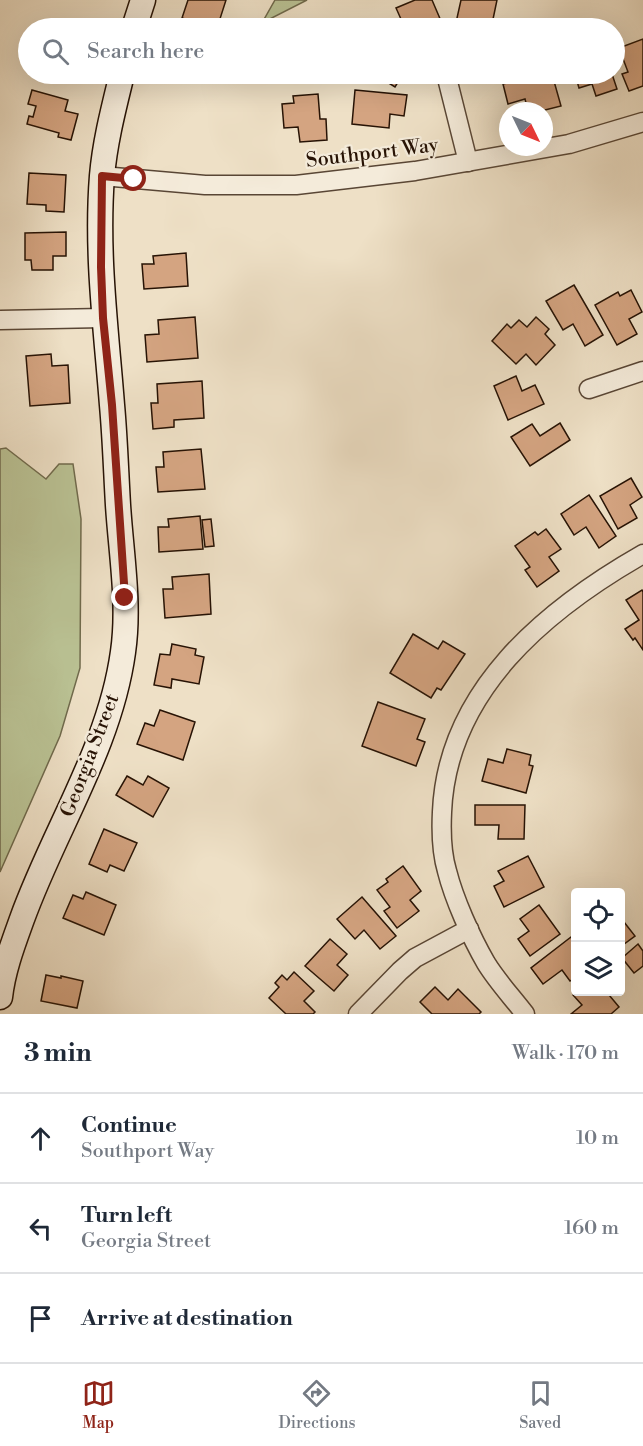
<!DOCTYPE html>
<meta charset="utf-8">
<style>
body{margin:0;font-family:"Libre Bodoni",serif;background:#f2f2f3;color:#1f2937}
.controls{position:absolute;right:18px;bottom:18px;display:grid;overflow:hidden;border-radius:6px;box-shadow:0 6px 24px #0002}
.controls button{width:54px;height:54px;display:grid;place-items:center;padding:0;border:0;border-bottom:2px solid #e0e1e3;background:#fff;color:#1f2937;font:30px sans-serif}
.compass{position:absolute;left:499px;top:102px;width:54px;height:54px;border-radius:50%;background:#fff;box-shadow:0 6px 24px #0002;rotate:133deg}
.stop{position:absolute;width:18px;height:18px;margin:-14px;border:4px solid #8f2418;border-radius:50%;background:#fff}
.stop.end{background:#8f2418;border-color:#fff;box-shadow:0 2px 6px #0008}
.list{margin:0;padding:0;list-style:none}
h2{display:flex;justify-content:space-between;align-items:center;height:78px;margin:0;padding:0 24px;font-size:26px}
h2 small{font-size:20px;font-weight:400;color:#747a83}
.list li{display:grid;grid-template-columns:39px 1fr auto;gap:18px;align-items:center;box-sizing:border-box;height:90px;padding:0 24px;border-top:2px solid #e0e1e3}
.list b{display:block;font-size:22px;white-space:nowrap}
.list p{margin:0;font-size:20px;white-space:nowrap;color:#747a83}
.list em{font-size:20px;font-style:normal;color:#747a83}
.icon{flex:none;width:33px;height:33px;fill:none;stroke:currentColor;stroke-width:2;stroke-linecap:round;stroke-linejoin:round}
.map{position:relative;flex:none;width:643px;height:1014px;overflow:hidden}
.search{position:absolute;background:#fff;box-shadow:0 6px 24px #0002;left:18px;right:18px;top:18px;height:66px;display:flex;align-items:center;gap:15px;box-sizing:border-box;padding:0 21px;border-radius:33px;color:#747a83;font-size:22px}
.sheet{height:348px;background:#fff}
nav{display:flex;justify-content:space-around;align-items:center;box-sizing:border-box;height:84px;border-top:2px solid #e0e1e3;background:#fff;font-size:16px;color:#747a83}
nav a{display:grid;justify-items:center;gap:3px}
nav .on{color:#8f2418}
.map>svg:first-child{display:block}
.green{fill:#bac294;stroke:#706a4c;stroke-width:1.5}
.building{fill:#d4a481;stroke:#271305;stroke-width:1.5}
.lines{fill:none;stroke-linecap:round;stroke-linejoin:round}
.street-casing{stroke:#594635;stroke-width:21}
.secondary-casing{stroke:#271305;stroke-width:27}
.street{stroke:#f4ebda;stroke-width:18}
.secondary{stroke:#f4ebda;stroke-width:24}
.route{stroke:#8f2418;stroke-width:8}
.labels{text-anchor:middle;stroke-width:4.5;stroke-linejoin:round;paint-order:stroke}
.street-label{font-size:20px;fill:#271305;stroke:#f4ebda}
</style>
<div class="map">
<svg width="643" height="1014" viewBox="0 0 643 1014">
<rect width="100%" height="100%" fill="#eee0c6"/>
<filter id="stains"><feTurbulence type="fractalNoise" baseFrequency=".00333" numOctaves="4"/><feColorMatrix values="0 0 0 0 .2 0 0 0 0 .09 0 0 0 0 .02 0 0 0 .5 -.17"/></filter>
<radialGradient id="worn" r=".72"><stop offset=".6" stop-color="#630" stop-opacity="0"/><stop offset="1" stop-color="#630" stop-opacity=".3"/></radialGradient>
<!-- green -->
<g class="green">
<polygon points="275,0 307,0 262,23"/>
<polygon points="6,448 46,479 59,464 73,464 81,519 80,668 60,736 0,872 0,449"/>
</g>
<!-- building -->
<g class="building">
<polygon points="188,0 226,0 219,22 209,20 207,26 182,18"/>
<polygon points="415,0 432,0 444,28 405,28 396,8"/>
<polygon points="461,0 497,0 492,24 478,21 477,28 455,27"/>
<polygon points="643,39 643,86 629,91 622,74 628,72 619,48"/>
<polygon points="168,74 211,74 210,81"/>
<polygon points="374,74 403,74 395,87"/>
<polygon points="542,74 552,74 561,106 541,111 528,111 525,99 508,104 503,84"/>
<polygon points="575,74 612,74 617,89 596,96 592,84 579,88"/>
<polygon points="32,90 68,100 65,111 78,114 71,140 58,137 59,133 27,124 29,116 33,117 36,106 28,104"/>
<polygon points="355,90 407,95 404,116 390,114 389,128 352,124"/>
<polygon points="318,94 320,119 326,119 327,140 300,142 298,127 284,128 282,104 294,103 293,96"/>
<polygon points="29,173 66,175 64,212 46,211 46,205 27,204"/>
<polygon points="66,232 66,256 53,256 53,270 32,270 31,260 25,260 25,233"/>
<polygon points="186,253 188,286 144,289 142,264 154,264 153,256"/>
<polygon points="574,285 603,335 585,346 573,324 563,330 546,301"/>
<polygon points="631,290 642,312 629,319 637,334 617,345 595,305 618,292 620,296"/>
<polygon points="195,317 198,358 147,362 145,335 159,334 158,320"/>
<polygon points="536,317 549,329 545,334 555,345 536,365 526,354 516,364 492,341 507,324 511,328 519,320 527,327"/>
<polygon points="51,354 52,366 68,365 70,403 30,406 26,356"/>
<polygon points="516,376 522,391 535,385 544,404 508,420 494,386"/>
<polygon points="202,381 204,418 174,420 174,427 153,429 151,403 158,403 157,384"/>
<polygon points="560,423 570,440 530,466 511,437 532,424 540,436"/>
<polygon points="201,449 205,489 158,492 156,467 164,467 163,452"/>
<polygon points="631,478 642,497 630,505 637,518 618,529 600,496"/>
<polygon points="589,495 616,536 599,548 586,527 574,535 561,514"/>
<polygon points="200,516 203,549 159,552 158,527 169,527 168,519"/>
<polygon points="211,519 214,546 205,547 202,520"/>
<polygon points="546,529 561,549 549,557 559,571 537,587 525,570 530,567 515,546 535,532 538,535"/>
<polygon points="209,574 211,614 165,618 163,589 173,589 172,577"/>
<polygon points="642,590 643,592 643,650 635,638 633,640 625,629 639,620 626,600"/>
<polygon points="413,634 438,649 443,641 465,654 441,690 437,688 431,698 390,673"/>
<polygon points="172,644 196,649 195,655 204,657 199,684 172,679 171,688 154,685 160,654 170,655"/>
<polygon points="378,702 425,719 417,739 425,742 416,766 362,746"/>
<polygon points="160,710 195,722 183,760 137,744 145,723 154,726"/>
<polygon points="507,749 531,755 529,765 533,766 526,793 482,781 488,759 503,763"/>
<polygon points="127,776 143,785 148,776 169,788 153,817 116,795"/>
<polygon points="475,805 525,805 524,839 498,839 499,825 475,825"/>
<polygon points="104,829 137,843 124,871 110,865 107,872 89,864"/>
<polygon points="528,856 544,887 504,907 494,886 504,881 498,871"/>
<polygon points="403,866 421,891 410,900 419,911 397,928 384,911 390,907 377,890 388,882 386,879"/>
<polygon points="86,892 116,905 104,935 63,918 73,895 83,899"/>
<polygon points="362,897 396,936 380,949 364,930 355,939 337,919"/>
<polygon points="539,905 560,934 530,956 518,939 529,931 520,919"/>
<polygon points="624,922 635,936 620,947 620,925"/>
<polygon points="571,937 576,944 576,977 570,981 562,970 543,984 531,968"/>
<polygon points="330,939 347,954 337,965 348,975 334,991 305,966"/>
<polygon points="638,944 643,951 643,966 634,973 622,958"/>
<polygon points="294,972 314,991 304,1001 315,1012 313,1014 286,1014 269,998 279,987 275,983 282,975 287,980"/>
<polygon points="46,975 61,978 61,976 83,981 77,1008 41,1001"/>
<polygon points="435,987 448,1000 458,989 481,1012 479,1014 432,1014 420,1002"/>
<polygon points="578,992 614,992 609,995 619,1007 611,1014 571,1014 582,1005 573,995"/>
</g>
<g class="lines">
<defs>
<g id="street">
<polyline points="448,82 468,162"/>
<polyline points="102,176 205,185 296,185 415,171 569,144 643,122"/>
<polyline points="0,320 103,318"/>
<polyline points="589,389 643,371"/>
<polyline points="358,1014 400,971 415,958 469,929"/>
<path d="M525,1014c-13,-17 -28,-33 -39,-51 -15,-26 -32,-64 -39,-92 -6,-20 -6,-39 -5,-59 5,-121 103,-202 201,-258"/>
</g>
<g id="secondary">
<polyline points="134,28 143,0"/>
<path d="M0,997c3,-27 13,-53 22,-78 32,-89 88,-172 101,-267 7,-48 -2,-99 -5,-147 -2,-34 -3,-67 -6,-100 -6,-77 -16,-152 -10,-229 3,-35 12,-69 20,-102"/>
</g>
</defs>
<!-- street casing -->
<use href="#street" class="street-casing"/>
<!-- secondary casing -->
<use href="#secondary" class="secondary-casing"/>
<!-- street -->
<use href="#street" class="street"/>
<!-- secondary -->
<use href="#secondary" class="secondary"/>
</g>
<g class="lines">
<!-- route -->
<polyline class="route" points="125,598 112,405 103,318 101,267 102,176 134,179"/>
</g>
<g class="labels">
<!-- street labels -->
<g class="street-label">
<text transform="translate(372 152) rotate(-7)" y="7">Southport Way</text>
<text transform="translate(89 755) rotate(-69)" y="7">Georgia Street</text>
</g>
</g>
<rect width="100%" height="100%" filter="url(#stains)"/>
<rect width="100%" height="100%" fill="url(#worn)"/>
</svg>
<div class="controls">
<button><svg class="icon" aria-label="locate" viewBox="0 0 24 24"><circle cx="12" cy="12" r="6"/><path d="M12 2v4M12 18v4M2 12h4M18 12h4"/></svg></button>
<button><svg class="icon" aria-label="layers" viewBox="0 0 24 24"><path d="M12 4l9 5-9 5-9-5zM3 14l9 5 9-5"/></svg></button>
</div>
<svg class="compass" viewBox="-18 -18 36 36"><path d="M0-13l5 13h-10z" fill="#e53935"/><path d="M0 13l5-13h-10z" fill="#747a83"/></svg>
<div class="stop" style="left:134px;top:179px"></div>
<div class="stop end" style="left:125px;top:598px"></div>
<div class="search"><svg class="icon" aria-label="search" viewBox="0 0 24 24"><circle cx="10" cy="10" r="6"/><path d="M15 15l6 6"/></svg>Search here</div>
</div>
<section class="sheet">
<h2>3 min<small>Walk · 170 m</small></h2>
<ul class="list">
<li><svg class="icon" aria-label="ahead" viewBox="0 0 24 24"><path d="M12 20V5M6 11l6-6 6 6"/></svg><div><b>Continue</b><p>Southport Way</p></div><em>10 m</em></li>
<li><svg class="icon" aria-label="left" viewBox="0 0 24 24"><path d="M17 20v-9H6M10 6l-5 5 5 5"/></svg><div><b>Turn left</b><p>Georgia Street</p></div><em>160 m</em></li>
<li><svg class="icon" aria-label="arrive" viewBox="0 0 24 24"><path d="M6 21V4h12l-3 4 3 4H6"/></svg><div><b>Arrive at destination</b></div></li>
</ul>
</section>
<nav>
<a class="on"><svg class="icon" aria-label="map" viewBox="0 0 24 24"><path d="M3 6l6-2 6 2 6-2v14l-6 2-6-2-6 2zM9 4v14M15 6v14"/></svg>Map</a>
<a><svg class="icon" aria-label="directions" viewBox="0 0 24 24"><path d="M12 3l9 9-9 9-9-9zM9 14v-3h6M13 9l2 2-2 2"/></svg>Directions</a>
<a><svg class="icon" aria-label="saved" viewBox="0 0 24 24"><path d="M7 4h10v16l-5-4-5 4z"/></svg>Saved</a>
</nav>
